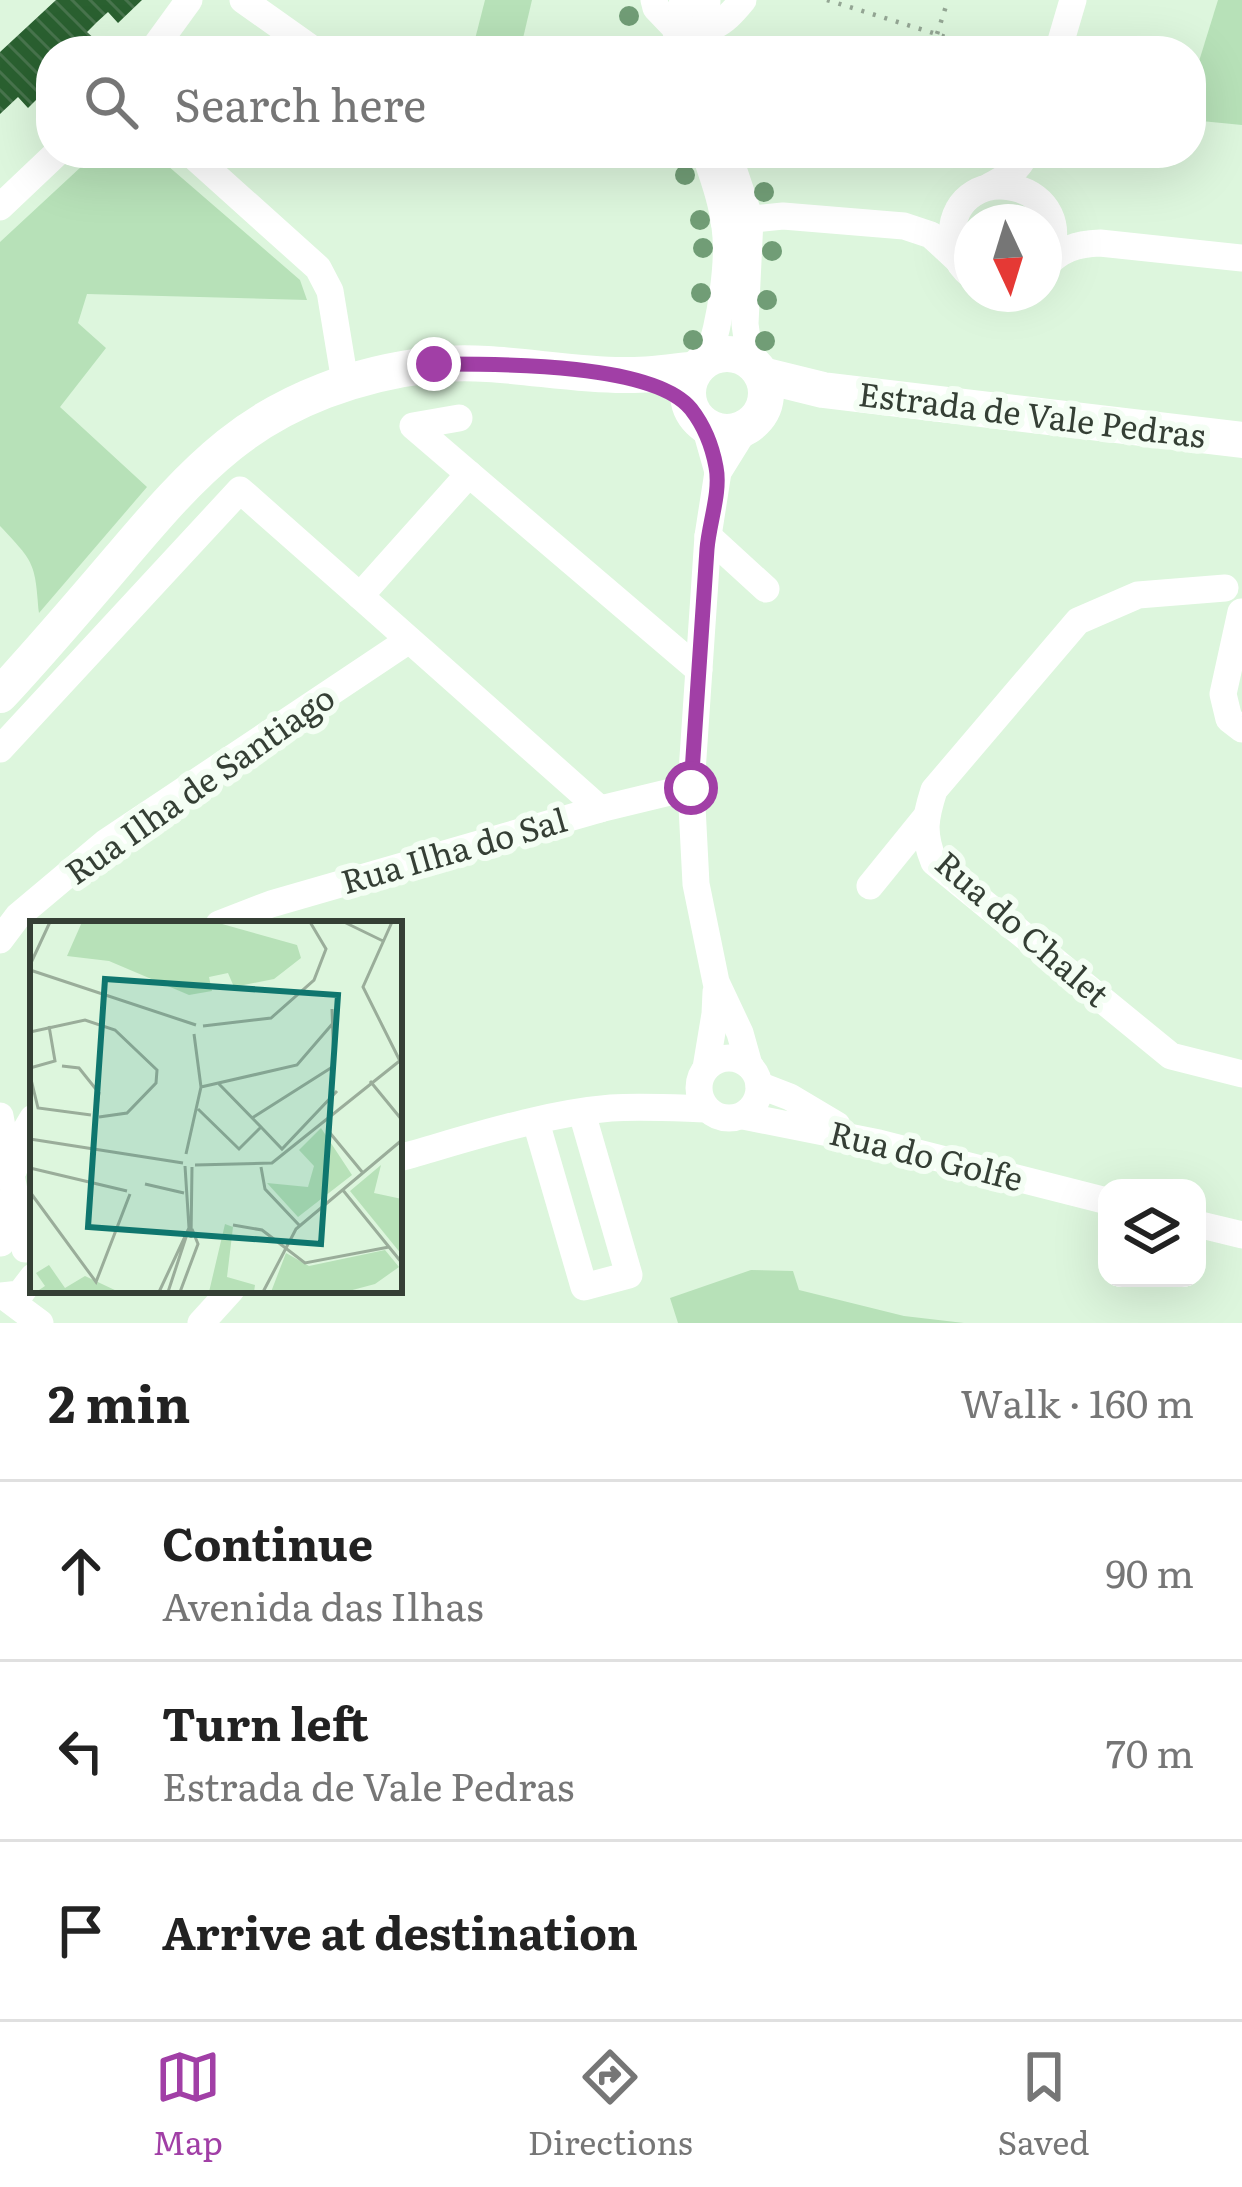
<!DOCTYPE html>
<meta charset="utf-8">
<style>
body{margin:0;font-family:Literata,serif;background:#f6f6f6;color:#222}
.controls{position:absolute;right:36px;bottom:36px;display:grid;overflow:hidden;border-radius:24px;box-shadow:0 12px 48px #0002}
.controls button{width:108px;height:108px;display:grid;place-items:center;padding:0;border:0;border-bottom:3px solid #e0e0e0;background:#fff;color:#222;font:60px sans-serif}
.compass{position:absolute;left:954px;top:204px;width:108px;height:108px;border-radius:50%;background:#fff;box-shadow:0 12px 48px #0002;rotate:176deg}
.stop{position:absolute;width:36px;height:36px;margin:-27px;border:9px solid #a13fa6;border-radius:50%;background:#fff}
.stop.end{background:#a13fa6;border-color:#fff;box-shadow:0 3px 12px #0008}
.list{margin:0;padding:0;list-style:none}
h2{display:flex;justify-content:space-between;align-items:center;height:156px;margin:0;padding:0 48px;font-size:51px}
h2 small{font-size:39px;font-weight:400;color:#767676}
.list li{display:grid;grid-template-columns:78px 1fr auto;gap:36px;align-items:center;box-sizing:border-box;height:180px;padding:0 48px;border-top:3px solid #e0e0e0}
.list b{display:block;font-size:45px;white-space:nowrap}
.list p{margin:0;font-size:39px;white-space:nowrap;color:#767676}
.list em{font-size:39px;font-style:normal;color:#767676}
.icon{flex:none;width:66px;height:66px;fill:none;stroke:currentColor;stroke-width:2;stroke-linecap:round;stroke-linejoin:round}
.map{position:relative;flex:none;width:1242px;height:1323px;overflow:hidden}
.search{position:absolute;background:#fff;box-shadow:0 12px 48px #0002;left:36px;right:36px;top:36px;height:132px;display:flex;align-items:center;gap:30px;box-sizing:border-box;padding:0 42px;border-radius:48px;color:#767676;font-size:45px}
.sheet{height:696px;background:#fff}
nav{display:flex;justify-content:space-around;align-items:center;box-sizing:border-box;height:168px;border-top:3px solid #e0e0e0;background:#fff;font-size:33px;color:#767676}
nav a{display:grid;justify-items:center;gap:6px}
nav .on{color:#a13fa6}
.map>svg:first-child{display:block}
.grass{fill:#b7e1b8}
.building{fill:url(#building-back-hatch)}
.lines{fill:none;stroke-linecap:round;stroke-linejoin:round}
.path{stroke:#94a694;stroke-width:4.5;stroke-dasharray:3 9;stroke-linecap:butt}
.minor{stroke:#fff;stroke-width:27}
.major{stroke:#fff;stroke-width:36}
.tree{fill:#719d76}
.route{stroke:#a13fa6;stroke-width:15}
.labels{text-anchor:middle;stroke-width:12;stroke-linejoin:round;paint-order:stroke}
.street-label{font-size:33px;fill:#353f35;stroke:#f4fef4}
.inset-road{fill:none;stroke:#9aad9a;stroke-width:3}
.view{fill:#0f766e;fill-opacity:0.15;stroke:#0f766e;stroke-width:6}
.inset-edge{fill:none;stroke:#353f35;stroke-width:6}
</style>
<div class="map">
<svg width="1242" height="1323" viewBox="0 0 1242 1323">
<defs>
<pattern id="building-back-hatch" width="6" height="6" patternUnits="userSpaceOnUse" patternTransform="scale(3)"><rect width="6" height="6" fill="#2a6030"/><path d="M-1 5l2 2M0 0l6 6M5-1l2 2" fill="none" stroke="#48744d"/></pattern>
</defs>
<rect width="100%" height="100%" fill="#ddf6dd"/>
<!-- grass -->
<g class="grass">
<polygon points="485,0 532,0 520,51 472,51"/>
<polygon points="1218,0 1242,0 1242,125 1191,120 1191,87"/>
<path d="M96,153h57l147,127 7,20 -220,-6 -9,29 28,25 -46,59 87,80 -108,126c-4,-50 -4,-50 -39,-87v-284z"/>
<polygon points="751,1270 793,1271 799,1290 904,1316 964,1323 678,1323 670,1298"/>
</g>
<!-- building -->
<polygon class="building" points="56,0 142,0 118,23 108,12 97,22 87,32 98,42 88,51 51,51 51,66 41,75 51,85 28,108 18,97 0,114 0,52"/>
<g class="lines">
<!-- path -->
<g class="path">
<polyline points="827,0 991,51"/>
<polyline points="937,34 948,0"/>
</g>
<!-- minor -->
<g class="minor">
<polyline points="243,0 315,51"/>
<path d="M654,0l2,8 20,21c35,3 45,-2 67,-29"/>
<polyline points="152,51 189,0"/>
<polyline points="678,51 676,29 683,0"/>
<polyline points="705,51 707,0"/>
<polyline points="1058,51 1073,0"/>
<polyline points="190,153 318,268 330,291 345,382"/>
<path d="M705,153c8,24 17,48 20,74 5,36 -5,96 -17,131"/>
<polyline points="728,153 750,219 745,324 750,361"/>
<path d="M990,186c16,-8 29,-17 36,-33"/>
<polyline points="0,207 57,153"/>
<polyline points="724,222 783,216 904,226 931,235 957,259"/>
<path d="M1044,267c17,-18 32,-23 56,-24l142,15"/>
<path d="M972,276c-13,-10 -20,-24 -20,-41 2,-82 138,-53 92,31"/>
<polyline points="459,418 413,426 469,474"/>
<polyline points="705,426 718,472"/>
<polyline points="746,427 718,472 708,536 691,787 696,884 716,982 740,1033 749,1065"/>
<polyline points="708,536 766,589"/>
<path d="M1225,588l-87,7 -60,26 -144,169c-9,28 -12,43 0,72l237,194 71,18"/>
<polyline points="1241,612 1223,694 1229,719 1242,729"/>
<polyline points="0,749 240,490 360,596"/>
<polyline points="600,809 360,596 469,474 699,670"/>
<polyline points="870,886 926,817"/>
<polyline points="219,924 271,904 600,809 691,787"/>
<polyline points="0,940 18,916 105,843 409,640"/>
<circle cx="729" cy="1088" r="30"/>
<polyline points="706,1068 715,1014 716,992"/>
<polyline points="759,1085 790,1097 837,1125"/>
<polyline points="0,1116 25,1249"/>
<polyline points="743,1116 879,1143 1107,1201"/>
<polyline points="536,1122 584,1287 629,1275 582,1113"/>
<path d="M399,1158c68,-19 141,-44 212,-50 31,-2 64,0 95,1"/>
<polyline points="14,1169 17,1145 33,1118"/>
<polyline points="1197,1224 1242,1235"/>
<polyline points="1,1243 12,1197"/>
<polyline points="0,1296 20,1294 33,1277"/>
<polyline points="5,1297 40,1323"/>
<polyline points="201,1323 231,1290"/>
</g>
<!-- major -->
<g class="major">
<circle cx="727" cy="393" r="39"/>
<polyline points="762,375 823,390 1242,440"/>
<path d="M0,695c42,-45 81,-91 121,-138 34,-40 67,-79 108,-112 57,-46 130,-72 202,-80 65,-7 127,10 192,10 24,1 49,-3 73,-6"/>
</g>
</g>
<!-- trees -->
<g class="tree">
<circle cx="629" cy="16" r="10"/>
<circle cx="685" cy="175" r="10"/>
<circle cx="764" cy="192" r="10"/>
<circle cx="700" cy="220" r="10"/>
<circle cx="703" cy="248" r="10"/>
<circle cx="772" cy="251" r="10"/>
<circle cx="701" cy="293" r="10"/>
<circle cx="767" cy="300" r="10"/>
<circle cx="693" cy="340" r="10"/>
<circle cx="765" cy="341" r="10"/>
</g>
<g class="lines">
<!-- route -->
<path class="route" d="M434,364c58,0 219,-2 257,45 14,18 21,36 25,58 5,25 -7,56 -9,82 -5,79 -11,159 -16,239"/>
</g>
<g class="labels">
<!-- street labels -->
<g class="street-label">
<text transform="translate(1032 415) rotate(7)" y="12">Estrada de Vale Pedras</text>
<text transform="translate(200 785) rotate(-35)" y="12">Rua Ilha de Santiago</text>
<text transform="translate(454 851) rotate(-16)" y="12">Rua Ilha do Sal</text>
<text transform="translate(1022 929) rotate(41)" y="12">Rua do Chalet</text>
<text transform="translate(926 1156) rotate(14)" y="12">Rua do Golfe</text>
</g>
</g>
<!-- overview -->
<g transform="translate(30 921)">
<rect width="372" height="372" fill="#ddf6dd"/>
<path d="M52,1h133l82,23 4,13 -27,21 -40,8 -6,-14 -19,4 3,14 -23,4 -80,-34 -42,-5zM291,207l31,47 -54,42 -31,-34 41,4 6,-21 -15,-16zM351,244l-7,28 28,6v56l-52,-64zM195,303l8,3 -6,50 28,8 -1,7h-45zM355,329l14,17 -24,17 -30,8h-74l15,-39 23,13z" fill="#b7e1b8"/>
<path d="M19,344l16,23 20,-12 34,16h-83l9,-6 -9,-13z" fill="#b7e1b8"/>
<path class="inset-road" d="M314,1l39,19M362,1l-29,65 37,74M0,44l20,-43M0,49l166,55M173,105l68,-8 43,-38 12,-31 -16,-27M0,111l55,-12 30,10 42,40 -1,13 -29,30 -28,4M32,145l17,2 20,25 -3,20M0,147l25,-7 -6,-35M0,154l8,33 53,7M340,160l32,39M171,166l96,-22 37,-43M168,188l41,40 22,-22 -42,-43M222,197l82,-52 -2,-57M231,206l21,22 55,-58M300,212l33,40M0,218l153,24M156,233l15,-67 -7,-53M165,244l77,-2 130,-104M231,246l4,22 34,36M0,247l97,23M115,263l39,9M312,268l60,74M0,271l66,90 34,-88M203,304l29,5 43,33 84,-16M161,317l1,-71M129,371l30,-64M138,371l21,-64 -4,-62M150,371l18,-48 -6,-15M233,371l33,-63 106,-89"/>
<path class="view" d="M75,58l233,16 -17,249 -233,-17z"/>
<rect width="372" height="372" class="inset-edge"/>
</g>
</svg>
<div class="controls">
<button><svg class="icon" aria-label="layers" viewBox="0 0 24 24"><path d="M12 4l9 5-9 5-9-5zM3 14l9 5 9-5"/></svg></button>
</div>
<svg class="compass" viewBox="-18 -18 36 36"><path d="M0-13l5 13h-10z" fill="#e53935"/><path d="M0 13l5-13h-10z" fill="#767676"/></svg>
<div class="stop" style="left:691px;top:788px"></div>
<div class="stop end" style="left:434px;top:364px"></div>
<div class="search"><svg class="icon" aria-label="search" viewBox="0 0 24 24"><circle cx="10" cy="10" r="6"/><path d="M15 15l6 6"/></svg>Search here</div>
</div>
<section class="sheet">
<h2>2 min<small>Walk · 160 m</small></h2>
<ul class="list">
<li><svg class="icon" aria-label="ahead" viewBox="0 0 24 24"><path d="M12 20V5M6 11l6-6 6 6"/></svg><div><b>Continue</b><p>Avenida das Ilhas</p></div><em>90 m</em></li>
<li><svg class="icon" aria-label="left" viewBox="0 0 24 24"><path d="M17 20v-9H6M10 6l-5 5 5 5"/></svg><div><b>Turn left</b><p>Estrada de Vale Pedras</p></div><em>70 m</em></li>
<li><svg class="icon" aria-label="arrive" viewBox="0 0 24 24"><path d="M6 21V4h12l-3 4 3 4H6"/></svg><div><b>Arrive at destination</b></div></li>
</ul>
</section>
<nav>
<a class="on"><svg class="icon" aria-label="map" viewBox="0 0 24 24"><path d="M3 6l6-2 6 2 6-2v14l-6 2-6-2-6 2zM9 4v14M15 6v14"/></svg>Map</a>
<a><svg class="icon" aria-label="directions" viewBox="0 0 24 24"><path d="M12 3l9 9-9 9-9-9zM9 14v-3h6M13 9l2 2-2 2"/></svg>Directions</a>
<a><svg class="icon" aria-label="saved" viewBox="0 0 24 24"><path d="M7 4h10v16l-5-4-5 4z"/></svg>Saved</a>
</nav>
